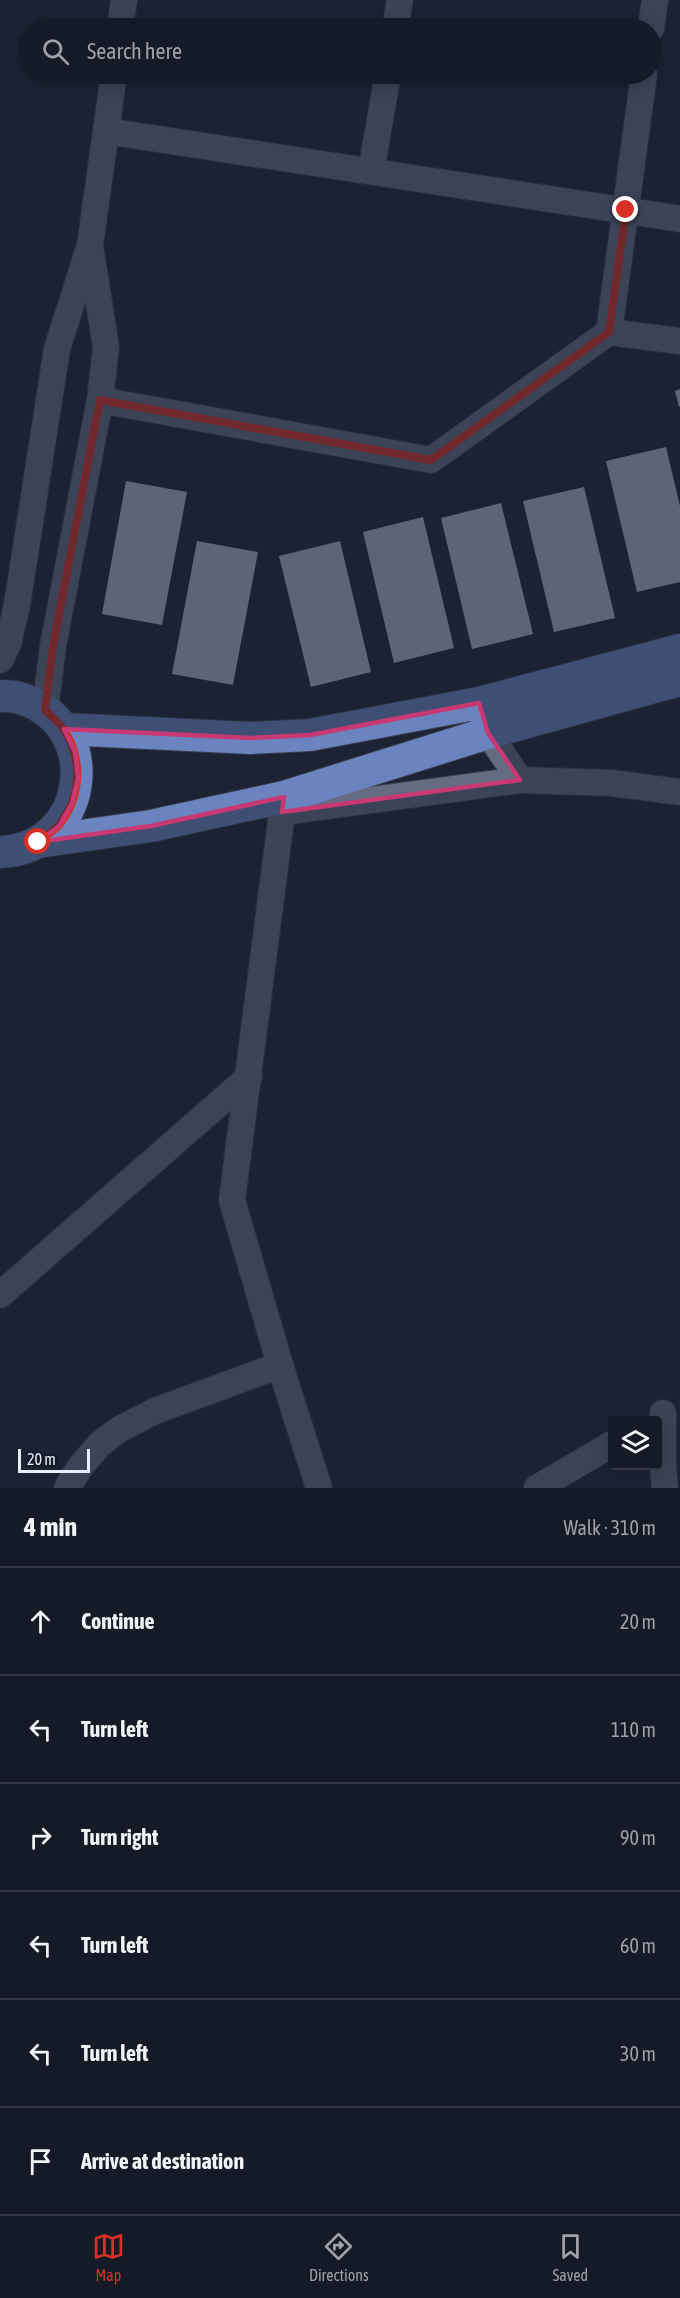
<!DOCTYPE html>
<meta charset="utf-8">
<style>
body{margin:0;font-family:"Asap Condensed",sans-serif;background:#1e232f;color:#f1f3f6}
.controls{position:absolute;right:18px;bottom:18px;display:grid;overflow:hidden;border-radius:6px;box-shadow:0 3px 15px #0003}
.controls button{width:54px;height:54px;display:grid;place-items:center;padding:0;border:0;border-bottom:2px solid #343844;background:#151a27;color:#f1f3f6;font:30px sans-serif}
.scale{position:absolute;left:18px;bottom:15px;width:72px;box-sizing:border-box;padding-left:6px;border:3px solid #e9eefa;border-top:0;font-size:16px;line-height:21px;white-space:nowrap;color:#e9eefa;-webkit-text-stroke:4px #131a2a;paint-order:stroke}
.stop{position:absolute;width:18px;height:18px;margin:-14px;border:4px solid #d93025;border-radius:50%;background:#fff}
.stop.end{background:#d93025;border-color:#fff;box-shadow:0 2px 6px #0008}
.list{margin:0;padding:0;list-style:none}
h2{display:flex;justify-content:space-between;align-items:center;height:78px;margin:0;padding:0 24px;font-size:26px}
h2 small{font-size:20px;font-weight:400;color:#9da1a7}
.list li{display:grid;grid-template-columns:39px 1fr auto;gap:18px;align-items:center;box-sizing:border-box;height:108px;padding:0 24px;border-top:2px solid #343844}
.list b{display:block;font-size:22px;white-space:nowrap}
.list em{font-size:20px;font-style:normal;color:#9da1a7}
.icon{flex:none;width:33px;height:33px;fill:none;stroke:currentColor;stroke-width:2;stroke-linecap:round;stroke-linejoin:round}
.map{position:relative;flex:none;width:680px;height:1488px;overflow:hidden}
.search{position:absolute;background:#151a27;box-shadow:0 3px 15px #0003;left:18px;right:18px;top:18px;height:66px;display:flex;align-items:center;gap:15px;box-sizing:border-box;padding:0 21px;border-radius:33px;color:#9da1a7;font-size:22px}
.sheet{height:726px;background:#151a27}
nav{display:flex;justify-content:space-around;align-items:center;box-sizing:border-box;height:84px;border-top:2px solid #343844;background:#151a27;font-size:16px;color:#9da1a7}
nav a{display:grid;justify-items:center;gap:3px}
nav .on{color:#d93025}
.map>svg:first-child{display:block}
.building{fill:#aab4ca}
.lines{fill:none;stroke-linecap:round;stroke-linejoin:round}
.minor-casing{stroke:#393e4c;stroke-width:28}
.major-casing{stroke:#393e4c;stroke-width:34}
.minor{stroke:#636c80;stroke-width:26}
.major{stroke:#6b83bf;stroke-width:32}
.route{stroke:#d93025;stroke-width:8}
.marked{fill:none;stroke:#c83873;stroke-width:4.5;stroke-linejoin:round}
</style>
<div class="map">
<svg width="680" height="1488" viewBox="0 0 680 1488">
<rect width="100%" height="100%" fill="#1c2334"/>
<!-- building -->
<g class="building">
<polygon points="680,389 680,406 679,407 675,391"/>
<polygon points="666,447 680,506 680,582 637,592 606,461"/>
<polygon points="126,481 187,492 162,625 102,614"/>
<polygon points="584,487 615,618 554,632 523,501"/>
<polygon points="501,503 533,634 472,649 441,518"/>
<polygon points="423,517 454,648 394,663 363,532"/>
<polygon points="197,541 258,552 233,685 172,674"/>
<polygon points="340,541 371,672 311,687 279,556"/>
</g>
<g class="lines">
<defs>
<g id="minor">
<polyline points="120,28 124,0"/>
<polyline points="395,28 400,0"/>
<polyline points="651,28 655,0"/>
<polyline points="106,131 680,219"/>
<polyline points="371,171 388,74"/>
<polyline points="609,332 644,74"/>
<polyline points="100,400 431,460 609,332 680,341"/>
<polyline points="0,660 8,644 17,605 57,349 90,245 114,74"/>
<polyline points="45,710 53,646 100,400 106,347 91,252"/>
<polyline points="482,715 488,733 520,780 612,783 680,792"/>
<polyline points="284,797 232,1200 280,1365 319,1488"/>
<polyline points="282,812 520,780"/>
<polyline points="0,1295 249,1077"/>
<polyline points="663,1413 663,1467 665,1488"/>
<polyline points="67,1488 80,1467 100,1444 118,1430 155,1411 280,1365"/>
<polyline points="537,1488 612,1444"/>
</g>
<g id="major">
<path d="M0,696c7,0 16,0 23,3 83,29 65,150 -23,153"/>
<polyline points="64,729 251,738 310,735 479,703 680,650"/>
<polyline points="38,842 151,826 284,797 488,733 680,680"/>
</g>
</defs>
<!-- minor casing -->
<use href="#minor" class="minor-casing"/>
<!-- major casing -->
<use href="#major" class="major-casing"/>
<!-- minor -->
<use href="#minor" class="minor"/>
<!-- major -->
<use href="#major" class="major"/>
</g>
<g class="lines">
<!-- route -->
<path class="route" d="M38,842c7,-6 17,-11 22,-18 21,-28 23,-63 5,-93 -5,-8 -13,-14 -20,-21l8,-64 47,-246 331,60 178,-128 17,-122"/>
</g>
<!-- marked area -->
<path d="M0 0H680V1488H0ZM479,703l9,30 32,47 -238,32 2,-15 -133,29 -113,16 21,-16 13,-23 6,-25 -3,-26 -11,-23 187,9 59,-3z" fill="#1c2334" fill-opacity=".55" fill-rule="evenodd"/>
<path class="marked" d="M479,703l9,30 32,47 -238,32 2,-15 -133,29 -113,16 21,-16 13,-23 6,-25 -3,-26 -11,-23 187,9 59,-3z"/>
</svg>
<div class="controls">
<button><svg class="icon" aria-label="layers" viewBox="0 0 24 24"><path d="M12 4l9 5-9 5-9-5zM3 14l9 5 9-5"/></svg></button>
</div>
<div class="scale">20 m</div>
<div class="stop" style="left:38px;top:842px"></div>
<div class="stop end" style="left:626px;top:210px"></div>
<div class="search"><svg class="icon" aria-label="search" viewBox="0 0 24 24"><circle cx="10" cy="10" r="6"/><path d="M15 15l6 6"/></svg>Search here</div>
</div>
<section class="sheet">
<h2>4 min<small>Walk · 310 m</small></h2>
<ul class="list">
<li><svg class="icon" aria-label="ahead" viewBox="0 0 24 24"><path d="M12 20V5M6 11l6-6 6 6"/></svg><div><b>Continue</b></div><em>20 m</em></li>
<li><svg class="icon" aria-label="left" viewBox="0 0 24 24"><path d="M17 20v-9H6M10 6l-5 5 5 5"/></svg><div><b>Turn left</b></div><em>110 m</em></li>
<li><svg class="icon" aria-label="right" viewBox="0 0 24 24"><path d="M7 20v-9h11M14 6l5 5-5 5"/></svg><div><b>Turn right</b></div><em>90 m</em></li>
<li><svg class="icon" aria-label="left" viewBox="0 0 24 24"><path d="M17 20v-9H6M10 6l-5 5 5 5"/></svg><div><b>Turn left</b></div><em>60 m</em></li>
<li><svg class="icon" aria-label="left" viewBox="0 0 24 24"><path d="M17 20v-9H6M10 6l-5 5 5 5"/></svg><div><b>Turn left</b></div><em>30 m</em></li>
<li><svg class="icon" aria-label="arrive" viewBox="0 0 24 24"><path d="M6 21V4h12l-3 4 3 4H6"/></svg><div><b>Arrive at destination</b></div></li>
</ul>
</section>
<nav>
<a class="on"><svg class="icon" aria-label="map" viewBox="0 0 24 24"><path d="M3 6l6-2 6 2 6-2v14l-6 2-6-2-6 2zM9 4v14M15 6v14"/></svg>Map</a>
<a><svg class="icon" aria-label="directions" viewBox="0 0 24 24"><path d="M12 3l9 9-9 9-9-9zM9 14v-3h6M13 9l2 2-2 2"/></svg>Directions</a>
<a><svg class="icon" aria-label="saved" viewBox="0 0 24 24"><path d="M7 4h10v16l-5-4-5 4z"/></svg>Saved</a>
</nav>
